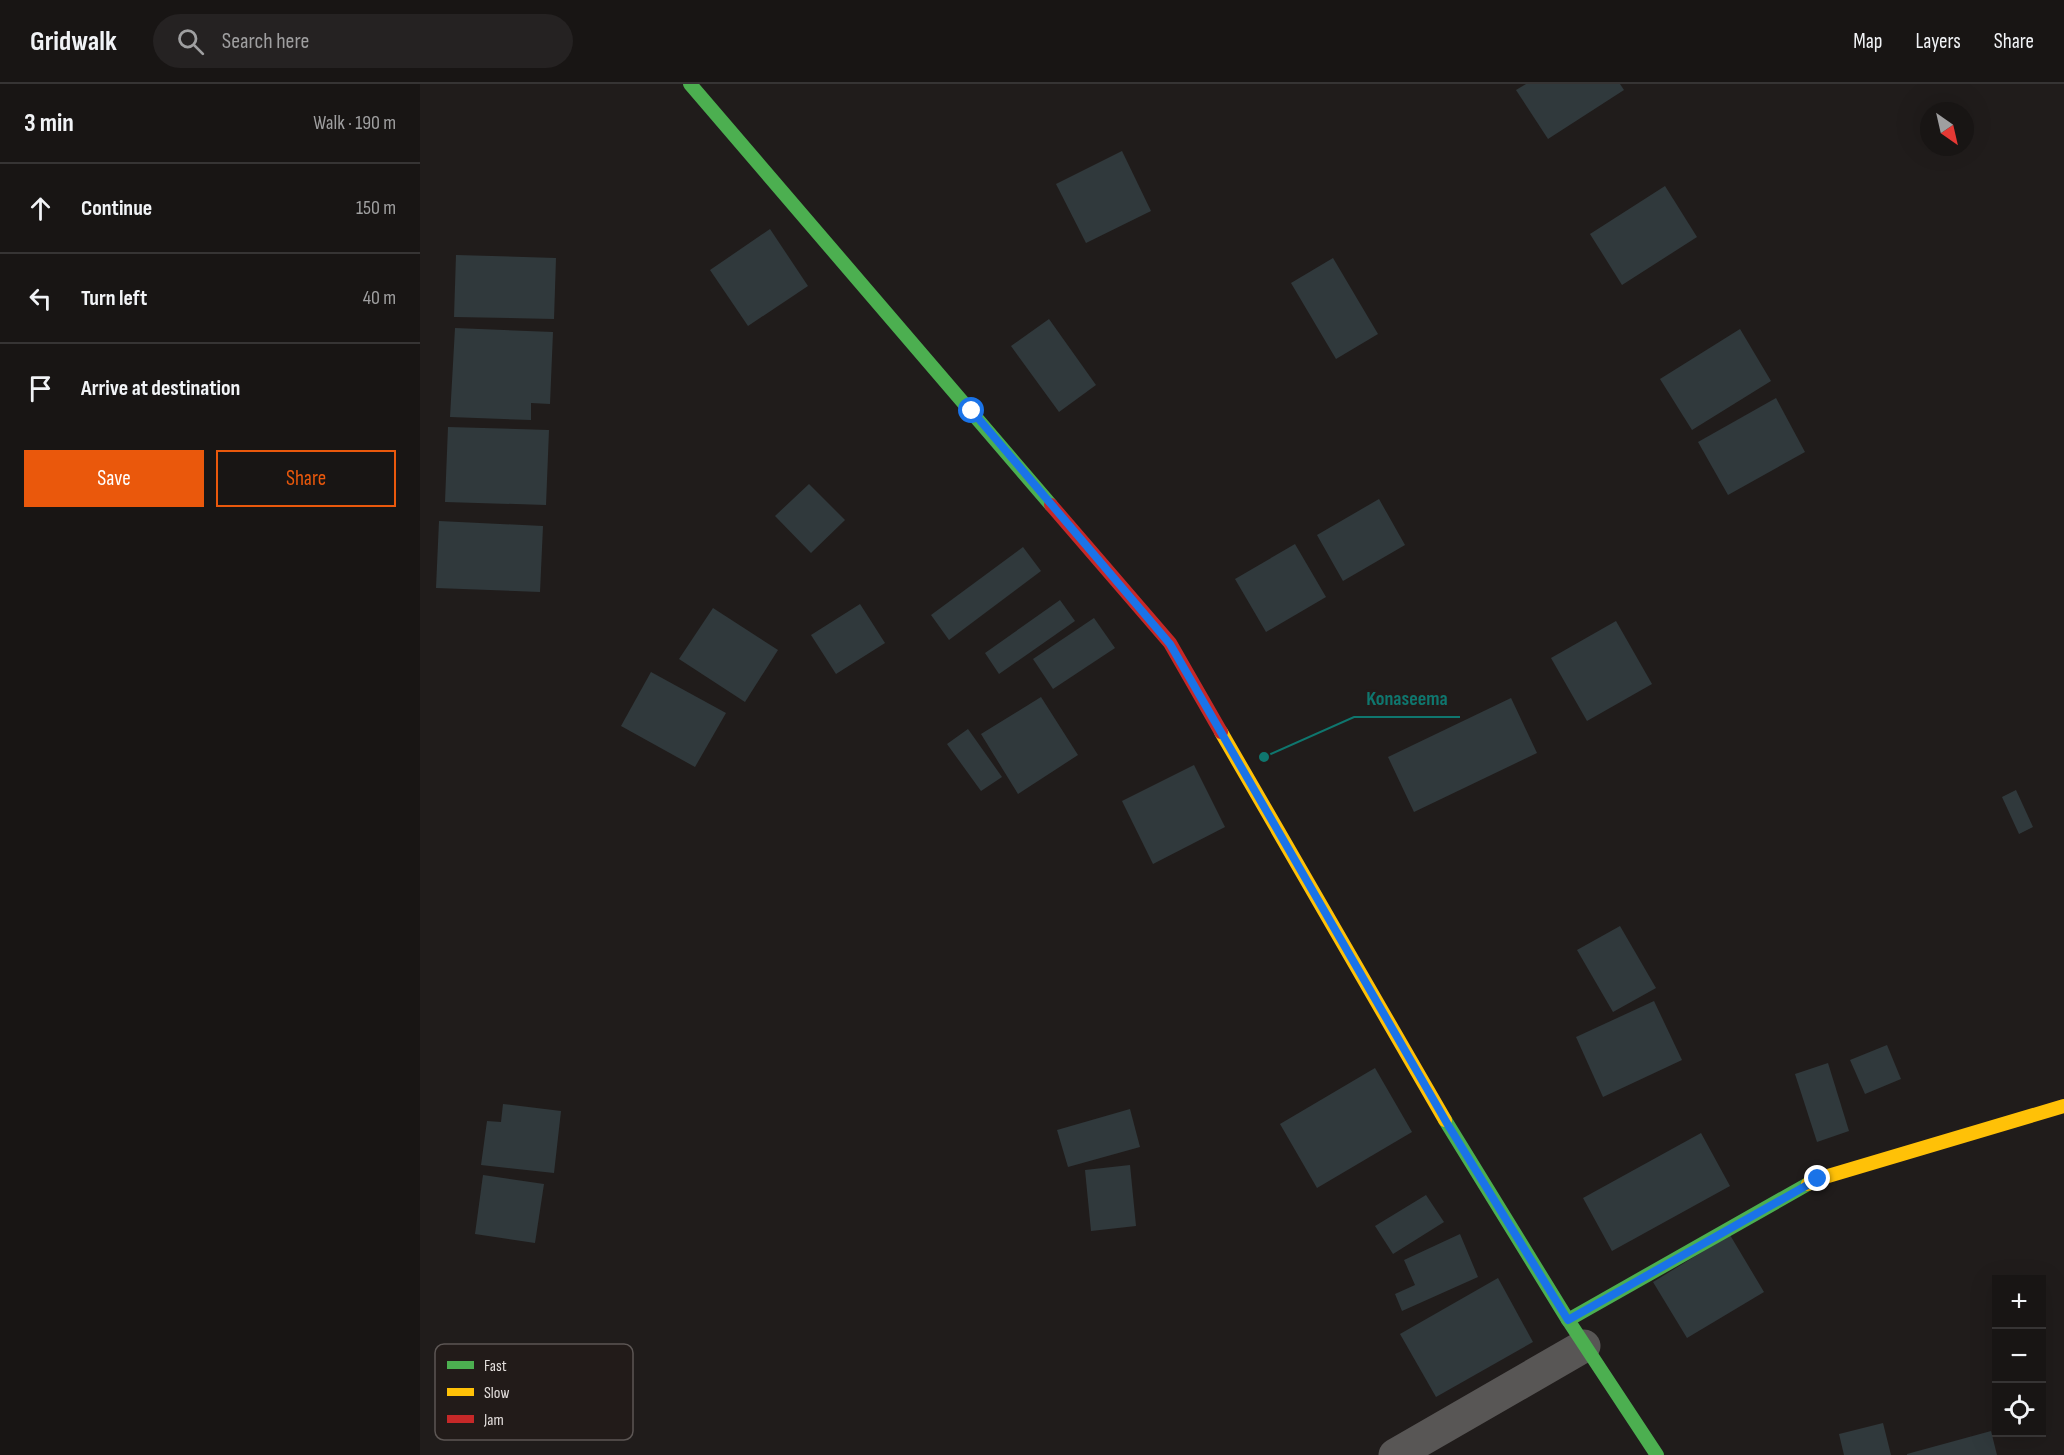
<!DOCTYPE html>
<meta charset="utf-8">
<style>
body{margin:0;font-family:"Sofia Sans Condensed",sans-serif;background:#252222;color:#f1f3f6}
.controls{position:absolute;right:18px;bottom:18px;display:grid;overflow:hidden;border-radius:0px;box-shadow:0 6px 24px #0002}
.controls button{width:54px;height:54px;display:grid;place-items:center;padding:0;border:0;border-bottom:2px solid #363434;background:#181514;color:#f1f3f6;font:30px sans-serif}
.compass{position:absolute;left:1500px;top:18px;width:54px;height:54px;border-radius:50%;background:#181514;box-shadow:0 6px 24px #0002;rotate:146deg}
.stop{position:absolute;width:18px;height:18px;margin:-14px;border:4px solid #1a73e8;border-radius:50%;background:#fff}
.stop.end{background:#1a73e8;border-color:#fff;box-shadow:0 2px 6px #0008}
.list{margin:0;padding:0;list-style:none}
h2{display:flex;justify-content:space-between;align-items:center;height:78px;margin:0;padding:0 24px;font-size:26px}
h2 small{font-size:20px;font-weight:400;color:#9f9fa0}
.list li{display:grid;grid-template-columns:39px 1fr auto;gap:18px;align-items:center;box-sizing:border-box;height:90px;padding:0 24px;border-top:2px solid #363434}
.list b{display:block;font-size:22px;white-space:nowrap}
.list em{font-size:20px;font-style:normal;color:#9f9fa0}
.actions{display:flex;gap:12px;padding:18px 24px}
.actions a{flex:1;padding:14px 0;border:2px solid #ea580c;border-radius:0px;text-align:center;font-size:21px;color:#ea580c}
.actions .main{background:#ea580c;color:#fff}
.icon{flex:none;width:33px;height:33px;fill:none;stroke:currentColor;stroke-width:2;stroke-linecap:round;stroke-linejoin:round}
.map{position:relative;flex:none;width:1644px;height:1371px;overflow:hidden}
header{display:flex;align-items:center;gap:36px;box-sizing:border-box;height:84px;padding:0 30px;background:#181514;border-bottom:2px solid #363434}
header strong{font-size:28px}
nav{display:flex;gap:33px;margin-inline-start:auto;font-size:21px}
.search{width:420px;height:54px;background:#252222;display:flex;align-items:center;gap:15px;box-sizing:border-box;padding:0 21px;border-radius:33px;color:#9f9fa0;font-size:22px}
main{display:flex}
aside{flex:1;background:#181514}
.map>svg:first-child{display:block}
.building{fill:#30393c}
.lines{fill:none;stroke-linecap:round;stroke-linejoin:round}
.street{stroke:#585655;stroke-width:33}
.fast{stroke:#4caf50;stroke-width:14}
.slow{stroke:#ffc107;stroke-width:14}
.jam{stroke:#c62828;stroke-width:14}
.route{stroke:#1a73e8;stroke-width:8}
.key{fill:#221b19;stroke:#5c5654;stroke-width:1.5}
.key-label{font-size:16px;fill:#e4dfdd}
.leader{fill:none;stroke:#0f766e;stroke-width:2}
.callout-dot{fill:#0f766e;stroke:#221b19;stroke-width:2}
.callout-label{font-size:20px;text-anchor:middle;font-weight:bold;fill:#0f766e;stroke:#221b19;stroke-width:5;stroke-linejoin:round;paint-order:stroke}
</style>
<header>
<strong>Gridwalk</strong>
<div class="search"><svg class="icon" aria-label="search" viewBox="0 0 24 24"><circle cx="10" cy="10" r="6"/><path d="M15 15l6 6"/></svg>Search here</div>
<nav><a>Map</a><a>Layers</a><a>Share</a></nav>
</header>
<main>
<aside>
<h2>3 min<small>Walk · 190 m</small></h2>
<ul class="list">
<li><svg class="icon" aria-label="ahead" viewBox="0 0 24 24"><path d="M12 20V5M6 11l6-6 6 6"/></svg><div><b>Continue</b></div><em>150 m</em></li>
<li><svg class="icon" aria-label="left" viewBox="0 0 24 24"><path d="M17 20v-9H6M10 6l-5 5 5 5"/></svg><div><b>Turn left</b></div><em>40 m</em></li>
<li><svg class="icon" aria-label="arrive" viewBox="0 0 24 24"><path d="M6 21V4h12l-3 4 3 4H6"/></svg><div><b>Arrive at destination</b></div></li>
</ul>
<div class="actions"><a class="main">Save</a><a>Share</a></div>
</aside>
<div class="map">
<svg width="1644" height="1371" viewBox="0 0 1644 1371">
<rect width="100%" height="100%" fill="#201c1b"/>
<!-- building -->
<g class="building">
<polygon points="1106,0 1200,0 1204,6 1128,55 1096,6"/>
<polygon points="702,67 731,127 666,159 636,100"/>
<polygon points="1245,102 1277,153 1202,201 1170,150"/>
<polygon points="350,145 388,202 328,242 290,186"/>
<polygon points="36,171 136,174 134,235 34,233"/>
<polygon points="913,174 958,250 916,275 871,199"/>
<polygon points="629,235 676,301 639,328 591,262"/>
<polygon points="35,244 133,248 130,320 111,319 111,336 30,333"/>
<polygon points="1320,245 1351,297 1272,346 1240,295"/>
<polygon points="1356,314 1385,368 1308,411 1278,358"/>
<polygon points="28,343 129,346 126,421 25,418"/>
<polygon points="389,400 425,436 391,469 355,432"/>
<polygon points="959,415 985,461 923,497 897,451"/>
<polygon points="19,437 123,442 120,508 16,504"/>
<polygon points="875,460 906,513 846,548 815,495"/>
<polygon points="603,463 621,487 529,556 511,531"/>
<polygon points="640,516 655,537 579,590 565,569"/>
<polygon points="440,520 465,559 416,590 391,551"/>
<polygon points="293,524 358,566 325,618 259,575"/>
<polygon points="674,534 695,564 633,605 613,575"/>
<polygon points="1196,537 1232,600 1167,637 1131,574"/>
<polygon points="231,588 306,629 275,683 201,642"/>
<polygon points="621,613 658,671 598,710 561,650"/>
<polygon points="1091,614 1117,669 994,728 968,673"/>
<polygon points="548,645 582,693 561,707 527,660"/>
<polygon points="774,681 805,743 733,780 702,717"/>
<polygon points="1596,706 1613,743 1599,750 1582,713"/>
<polygon points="1200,842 1236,904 1193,928 1157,866"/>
<polygon points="1234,917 1262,976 1183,1013 1156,953"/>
<polygon points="1467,961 1481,995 1445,1010 1430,976"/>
<polygon points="1408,979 1429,1047 1397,1058 1375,990"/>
<polygon points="955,984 992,1048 897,1104 860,1040"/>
<polygon points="83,1020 141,1027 134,1089 61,1081 67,1037 81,1038"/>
<polygon points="710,1025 720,1063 648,1083 637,1046"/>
<polygon points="1281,1049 1310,1102 1192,1167 1163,1114"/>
<polygon points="710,1081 716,1142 671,1147 665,1086"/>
<polygon points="63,1091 124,1100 115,1159 55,1150"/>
<polygon points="1006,1111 1024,1138 973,1170 955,1142"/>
<polygon points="1040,1150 1058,1193 982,1227 975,1210 995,1201 984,1176"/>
<polygon points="1310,1151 1344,1208 1267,1254 1233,1198"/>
<polygon points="1078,1194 1113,1258 1016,1313 980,1250"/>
<polygon points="1463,1339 1471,1371 1424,1371 1419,1350"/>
<polygon points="1571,1347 1577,1371 1487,1371 1487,1370"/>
</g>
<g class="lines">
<!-- street -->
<polyline class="street" points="975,1371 1164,1262"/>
<!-- fast -->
<g class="fast">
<polyline points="270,0 631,421"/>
<polyline points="1025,1036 1148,1236 1237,1371"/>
<polyline points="1148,1236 1388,1100"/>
</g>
<!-- slow -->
<g class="slow">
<polyline points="801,648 1025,1036"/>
<polyline points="1388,1100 1398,1095 1644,1022"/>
</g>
<!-- jam -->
<polyline class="jam" points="631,421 750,559 801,648"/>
</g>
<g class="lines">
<!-- route -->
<polyline class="route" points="552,327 750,560 1028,1041 1148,1236 1398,1095"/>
</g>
<!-- legend -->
<rect x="15" y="1260" width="198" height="96" rx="9" class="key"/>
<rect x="27" y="1277" width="27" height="8" fill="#4caf50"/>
<rect x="27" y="1304" width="27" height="8" fill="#ffc107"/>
<rect x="27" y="1331" width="27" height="8" fill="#c62828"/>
<g class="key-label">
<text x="64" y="1287">Fast</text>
<text x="64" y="1314">Slow</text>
<text x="64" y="1341">Jam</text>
</g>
<!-- callouts -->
<path class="leader" d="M844 673L934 633H1040"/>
<circle class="callout-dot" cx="844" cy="673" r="6"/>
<g class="callout-label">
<text x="987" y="621">Konaseema</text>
</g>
</svg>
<div class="controls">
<button>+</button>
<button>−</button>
<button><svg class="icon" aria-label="locate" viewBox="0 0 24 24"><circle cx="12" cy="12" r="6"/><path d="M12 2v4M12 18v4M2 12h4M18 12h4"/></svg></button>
</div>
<svg class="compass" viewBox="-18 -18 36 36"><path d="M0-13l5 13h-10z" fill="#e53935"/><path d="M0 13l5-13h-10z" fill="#9f9fa0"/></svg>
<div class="stop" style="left:552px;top:327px"></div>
<div class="stop end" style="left:1398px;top:1095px"></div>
</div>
</main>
